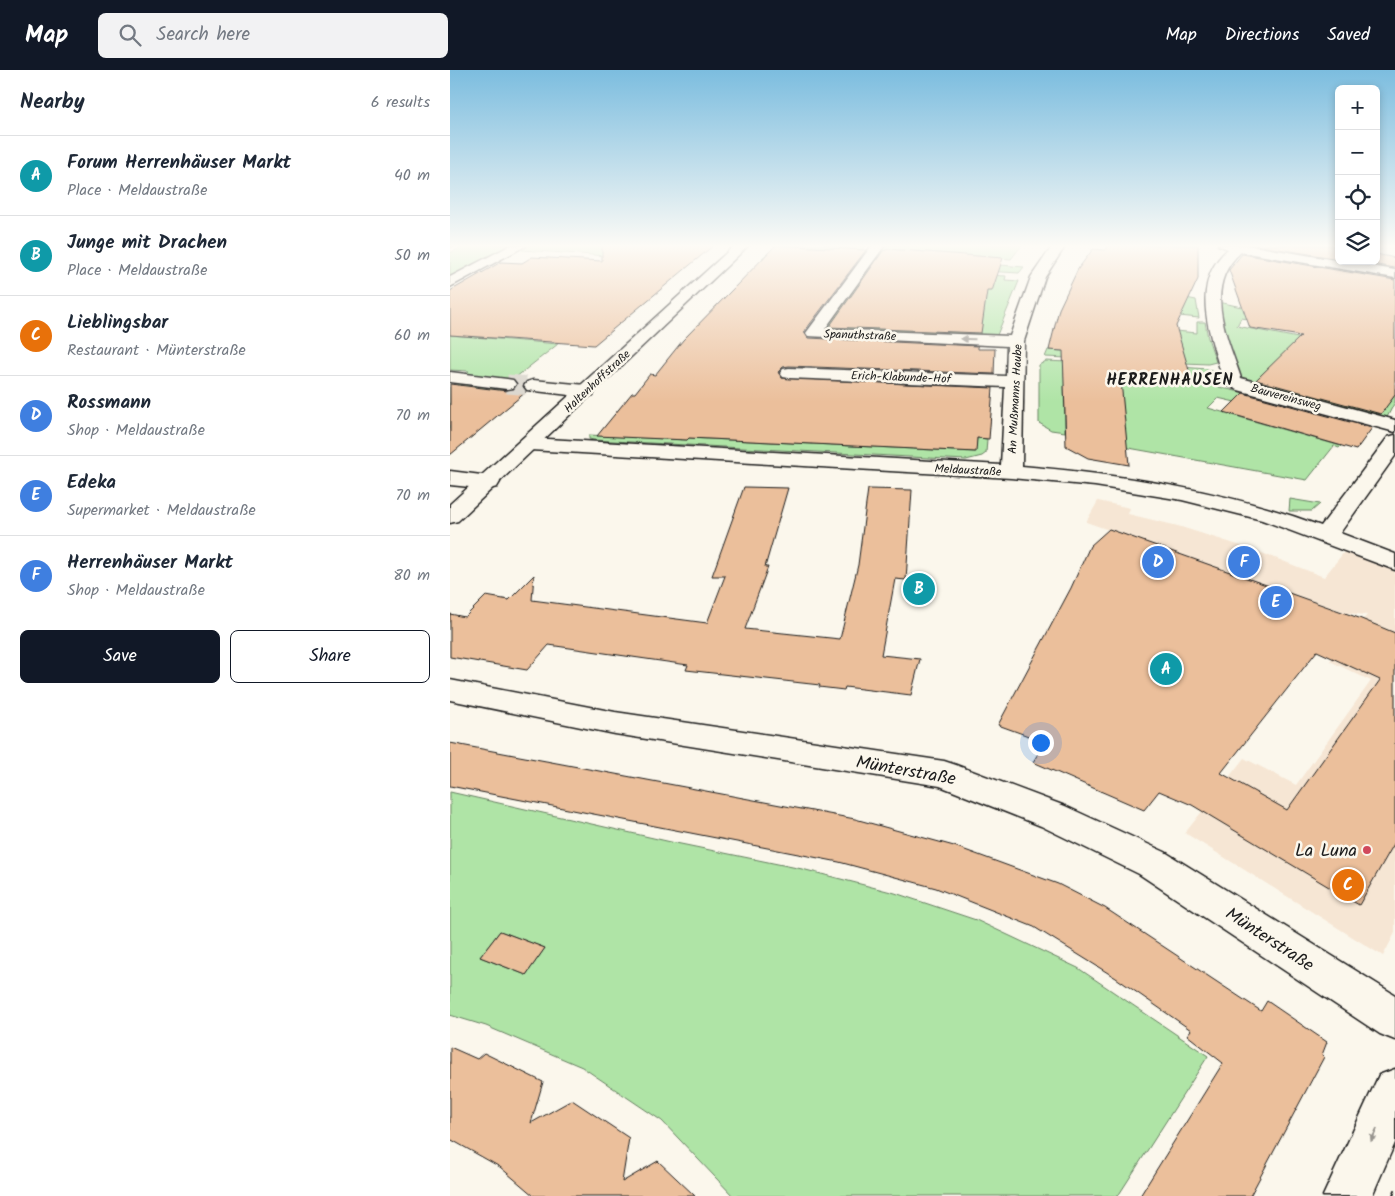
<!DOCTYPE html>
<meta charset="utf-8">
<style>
body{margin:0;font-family:Kalam,sans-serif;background:#f2f2f3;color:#1f2937}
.controls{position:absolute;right:15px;top:15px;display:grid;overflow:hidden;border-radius:8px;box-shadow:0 2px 8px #0003}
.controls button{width:45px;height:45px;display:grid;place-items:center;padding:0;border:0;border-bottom:1px solid #e0e1e3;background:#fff;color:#1f2937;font:25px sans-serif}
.you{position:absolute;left:590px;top:672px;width:18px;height:18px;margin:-12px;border:4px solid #fff;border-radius:50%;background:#1a73e8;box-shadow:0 0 0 8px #1a73e833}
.badge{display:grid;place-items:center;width:32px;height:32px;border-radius:50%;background:#111827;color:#fff;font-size:16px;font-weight:700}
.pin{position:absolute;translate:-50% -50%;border:2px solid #fff;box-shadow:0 1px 5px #0006}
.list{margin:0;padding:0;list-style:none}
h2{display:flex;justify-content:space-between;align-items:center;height:65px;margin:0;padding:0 20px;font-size:21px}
h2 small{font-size:16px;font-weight:400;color:#747a83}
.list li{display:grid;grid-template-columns:32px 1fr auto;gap:15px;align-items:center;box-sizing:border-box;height:80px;padding:0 20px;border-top:1px solid #e0e1e3}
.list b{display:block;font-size:19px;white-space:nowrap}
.list p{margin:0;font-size:16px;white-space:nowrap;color:#747a83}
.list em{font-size:16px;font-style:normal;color:#747a83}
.actions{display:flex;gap:10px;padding:15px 20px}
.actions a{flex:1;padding:11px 0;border:1px solid #111827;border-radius:8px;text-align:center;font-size:18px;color:#111827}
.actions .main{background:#111827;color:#fff}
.icon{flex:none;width:28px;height:28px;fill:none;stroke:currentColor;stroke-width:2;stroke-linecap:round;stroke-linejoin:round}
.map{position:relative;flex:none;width:945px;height:1126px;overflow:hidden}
header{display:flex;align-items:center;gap:30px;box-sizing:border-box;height:70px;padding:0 25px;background:#111827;color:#fff}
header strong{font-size:24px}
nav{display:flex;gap:28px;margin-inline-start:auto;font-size:18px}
.search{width:350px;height:45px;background:#f2f2f3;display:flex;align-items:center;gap:12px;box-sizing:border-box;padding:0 18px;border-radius:8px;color:#747a83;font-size:19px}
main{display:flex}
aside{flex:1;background:#fff}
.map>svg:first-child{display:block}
.built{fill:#f6e6d4}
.green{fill:#afe4a6;stroke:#668061;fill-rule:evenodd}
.building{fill:#ebbf9b;stroke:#1c1c1c;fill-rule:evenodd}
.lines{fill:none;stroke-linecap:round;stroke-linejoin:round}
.minor-tunnel{stroke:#dad6cd;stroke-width:19;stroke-dasharray:19 10;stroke-linecap:butt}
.minor-casing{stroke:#1c1c1c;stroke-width:3}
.tertiary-casing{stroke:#1c1c1c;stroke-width:3}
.minor{fill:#fbf7ec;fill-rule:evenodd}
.tertiary{fill:#fbf7ec;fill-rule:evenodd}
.tram{stroke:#1c1c1c;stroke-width:2}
.rail{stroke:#1c1c1c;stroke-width:2}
.oneway{fill:#97948e}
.poi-dot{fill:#d1495b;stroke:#fbf7ec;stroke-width:2}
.labels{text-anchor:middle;stroke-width:5;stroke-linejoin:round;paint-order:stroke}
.far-street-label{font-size:12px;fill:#1c1c1c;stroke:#fbf7ec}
.far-district-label{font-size:16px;font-weight:bold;letter-spacing:1px;fill:#1c1c1c;stroke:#fbf7ec}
.near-street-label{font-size:18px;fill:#1c1c1c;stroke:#fbf7ec}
.near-poi-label{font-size:18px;fill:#1c1c1c;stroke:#fbf7ec;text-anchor:end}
</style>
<header>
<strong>Map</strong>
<div class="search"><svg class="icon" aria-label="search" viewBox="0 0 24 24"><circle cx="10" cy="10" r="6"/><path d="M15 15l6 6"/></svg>Search here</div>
<nav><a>Map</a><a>Directions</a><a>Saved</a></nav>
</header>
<main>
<aside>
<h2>Nearby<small>6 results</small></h2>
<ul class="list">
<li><span class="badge" style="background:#0f9aa8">A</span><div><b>Forum Herrenhäuser Markt</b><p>Place · Meldaustraße</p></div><em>40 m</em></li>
<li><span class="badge" style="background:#0f9aa8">B</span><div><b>Junge mit Drachen</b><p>Place · Meldaustraße</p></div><em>50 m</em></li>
<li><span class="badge" style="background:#e8710a">C</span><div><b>Lieblingsbar</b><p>Restaurant · Münterstraße</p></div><em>60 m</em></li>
<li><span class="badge" style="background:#3f7fe0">D</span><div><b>Rossmann</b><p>Shop · Meldaustraße</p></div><em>70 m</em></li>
<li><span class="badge" style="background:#3f7fe0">E</span><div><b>Edeka</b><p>Supermarket · Meldaustraße</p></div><em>70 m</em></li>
<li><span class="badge" style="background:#3f7fe0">F</span><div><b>Herrenhäuser Markt</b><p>Shop · Meldaustraße</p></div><em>80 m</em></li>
</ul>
<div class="actions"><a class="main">Save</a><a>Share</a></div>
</aside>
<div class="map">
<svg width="945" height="1126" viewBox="0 0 945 1126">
<rect width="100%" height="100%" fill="#fbf7ec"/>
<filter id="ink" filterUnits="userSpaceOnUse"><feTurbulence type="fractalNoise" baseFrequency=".02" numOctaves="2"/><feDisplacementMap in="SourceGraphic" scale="10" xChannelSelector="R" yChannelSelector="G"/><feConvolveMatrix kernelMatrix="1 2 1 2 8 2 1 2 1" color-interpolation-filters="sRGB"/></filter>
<g filter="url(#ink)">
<!-- built -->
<polygon class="built" points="648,431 680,438 678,444 728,456 804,480 874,507 895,481 945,500 945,863 933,886 735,763 794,688 846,715 921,611 880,591 917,545 897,543 636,452"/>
<!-- green -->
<g class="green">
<polygon points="16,175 70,175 0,213 0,183"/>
<polygon points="81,175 248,175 229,191 72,180"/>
<polygon points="326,175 416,175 401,191 312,188 319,182 399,187 404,179"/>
<polygon points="434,175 572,175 561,189 438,179 432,185 574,197 569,203 419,194"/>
<polygon points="420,198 556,206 555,210 569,211 547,265 535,268 379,259 376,256 414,199"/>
<polygon points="701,221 746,230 749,248 709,244"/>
<polygon points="766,233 773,233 945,270 791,248 787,256 945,287 940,332 945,325 945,332 934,353 788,314"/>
<polygon points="630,252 747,263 747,252 755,252 758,268 766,292 758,294 595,287 598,280 626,282"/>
<polygon points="0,265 108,274 0,359 0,317 19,301 0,300"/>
<polygon points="596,291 660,294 640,316 614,315 615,362 601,360 589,353 589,295"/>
<polygon points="717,296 758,299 763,302 769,317 794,323 785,332 768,328 758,338 891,376 889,378 884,376 857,410 662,375 644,309 743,314 740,302 718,301"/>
<polygon points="139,365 237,370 239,368 525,382 527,368 537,369 536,383 532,386 516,390 144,370 139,369"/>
<polygon points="840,429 870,434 862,441 839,441"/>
<path d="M0,722l221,50 131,27 93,24 81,27 102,48 130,88 -90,140h-385l-71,-75 -80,-54 -96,-41 -36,-11zM50,861l45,17 -19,27 -46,-18z"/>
</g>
<!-- building -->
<g class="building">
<polygon points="152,175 264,175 144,275 0,265 0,221 51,192 72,193 82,187 152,191"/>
<polygon points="326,175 416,180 354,262 358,268 528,276 528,279 545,279 544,304 339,296 333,297 328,302 332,308 543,318 539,369 527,368 526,382 239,368 237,370 147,366 182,323 185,323 200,304 205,305 233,270"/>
<polygon points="659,175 748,175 748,209 726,256 743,314 671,311 679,395 638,388 616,376 613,281 599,280 609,239 628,199 643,179 655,180"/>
<polygon points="805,175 877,175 889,177 889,189"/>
<polygon points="438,179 553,188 542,221 537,221 531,263 379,257 433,181"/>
<polygon points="792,184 945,210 945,325 931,344 806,310 851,266 800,258 779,200"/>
<polygon points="926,184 945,188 945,198 904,191 926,191"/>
<polygon points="0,314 57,321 66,317 72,317 76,322 0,385"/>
<polygon points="793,323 922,358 906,380 774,342"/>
<polygon points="294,417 338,418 315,497 318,497 295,559 390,569 408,495 418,419 462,420 456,510 445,509 431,585 470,589 461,625 395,617 394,620 369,617 370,615 236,600 238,595 99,575 77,600 0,587 0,544 15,547 36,526 59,530 84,505 82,530 257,553 275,506 262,506"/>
<path d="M659,459l250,89 36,15v209l-36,63 -167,-100 -33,-14 -15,19 -111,-48 12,-20 -47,-17 73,-137 19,-42zM867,581l63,29 -93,130 -66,-37z"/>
<polygon points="0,673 405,749 504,776 608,814 655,838 811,941 817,931 877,972 872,985 874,987 800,1126 690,1126 773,993 737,965 741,960 666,908 584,857 486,818 389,792 0,716"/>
<polygon points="50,861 95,878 76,905 30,887"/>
<polygon points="0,977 27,989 34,983 93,1012 81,1053 122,1030 179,1068 172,1112 208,1091 245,1126 84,1126 50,1097 0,1069"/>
</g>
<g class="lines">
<!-- minor-tunnel -->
<polyline class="minor-tunnel" points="57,314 83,316"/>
<defs>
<g id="minor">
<polygon points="61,175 77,175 0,217 0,207"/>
<path d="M422,175h13l-60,84 185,7 21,-59 22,-32h13l-21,32 -21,64 -2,125c102,9 203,24 299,60l67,-89 7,-2v21l-55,77 55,21v16l-133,-50 -80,-20 -87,-14 -84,-8 -481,-28 -7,-2 -3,-4 3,-4 7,-2 471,27 4,-78 -216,-9 -6,-1 -3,-4 3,-4 6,-1 217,8 1,-30 -199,-10 -2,-3z"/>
<path d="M768,175h28l149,25v8l-154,-26c-39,35 -14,84 0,126l154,42v12l-157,-42 -11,-5c-6,-8 -8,-20 -11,-29 -11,-37 -21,-78 12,-107z"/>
<polygon points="0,302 57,309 63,310 66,314 63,318 57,319 0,312"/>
<polygon points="83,310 136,315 143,317 145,321 143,325 136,327 77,320 74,316 77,312"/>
<polygon points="0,401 47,407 50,412 47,417 39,419 0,415"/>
<polygon points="0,610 165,642 494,691 506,695 615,736 715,782 945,925 945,970 930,964 689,804 591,756 490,716 165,664 0,630"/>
</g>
<g id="tertiary">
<polygon points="285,175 299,175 8,451 0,453 0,434"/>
<polygon points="945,999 945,1073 922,1126 873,1126 929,1005"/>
</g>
</defs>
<!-- minor casing -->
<use href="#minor" class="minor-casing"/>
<!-- tertiary casing -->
<use href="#tertiary" class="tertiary-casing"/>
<!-- minor -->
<use href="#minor" class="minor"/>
<!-- tertiary -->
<use href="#tertiary" class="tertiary"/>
<!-- tram -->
<polyline class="tram" points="943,1126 945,1120"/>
<!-- rail -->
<polyline class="rail" points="0,177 6,175"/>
</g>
<!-- one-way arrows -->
<defs><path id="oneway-solid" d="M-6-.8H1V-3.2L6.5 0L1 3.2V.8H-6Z" transform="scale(1.25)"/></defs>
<g class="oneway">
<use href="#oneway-solid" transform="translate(518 269) rotate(-178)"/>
<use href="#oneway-solid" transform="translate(924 1065) rotate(115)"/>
</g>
</g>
<!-- sky -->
<linearGradient id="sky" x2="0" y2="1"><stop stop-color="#7cbddf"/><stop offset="0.53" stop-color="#fdfbf6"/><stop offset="1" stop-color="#fdfbf6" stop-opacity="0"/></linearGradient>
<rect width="945" height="332" fill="url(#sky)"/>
<!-- markers -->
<circle class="poi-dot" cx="917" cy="780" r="5"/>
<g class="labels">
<!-- far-street labels -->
<g class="far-street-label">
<text transform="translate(410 265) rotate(2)" y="4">Spanuthstraße</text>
<text transform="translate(451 307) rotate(2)" y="4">Erich-Klabunde-Hof</text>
<text transform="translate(147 311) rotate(-43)" y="4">Haltenhoffstraße</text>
<text transform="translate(836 327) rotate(15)" y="4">Bauvereinsweg</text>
<text transform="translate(565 329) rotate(-87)" y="4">An Mußmanns Haube</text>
<text transform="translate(518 400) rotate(3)" y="4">Meldaustraße</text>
</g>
<!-- far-district labels -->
<g class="far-district-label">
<text x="720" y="315">HERRENHAUSEN</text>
</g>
<!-- near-street labels -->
<g class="near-street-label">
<text transform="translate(456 700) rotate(10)" y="6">Münterstraße</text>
<text transform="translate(820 869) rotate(33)" y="6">Münterstraße</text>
</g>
<!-- near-poi labels -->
<g class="near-poi-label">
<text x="907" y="786">La Luna</text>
</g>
</g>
</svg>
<div class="controls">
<button>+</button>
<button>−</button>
<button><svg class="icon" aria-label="locate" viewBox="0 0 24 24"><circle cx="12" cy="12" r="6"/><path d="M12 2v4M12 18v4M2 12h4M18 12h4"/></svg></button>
<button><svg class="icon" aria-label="layers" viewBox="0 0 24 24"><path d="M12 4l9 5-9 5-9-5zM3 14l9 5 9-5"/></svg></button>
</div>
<div class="you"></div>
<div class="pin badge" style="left:716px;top:599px;background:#0f9aa8">A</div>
<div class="pin badge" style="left:469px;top:519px;background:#0f9aa8">B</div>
<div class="pin badge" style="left:898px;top:815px;background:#e8710a">C</div>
<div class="pin badge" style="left:708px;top:492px;background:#3f7fe0">D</div>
<div class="pin badge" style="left:826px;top:532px;background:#3f7fe0">E</div>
<div class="pin badge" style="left:794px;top:492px;background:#3f7fe0">F</div>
</div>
</main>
